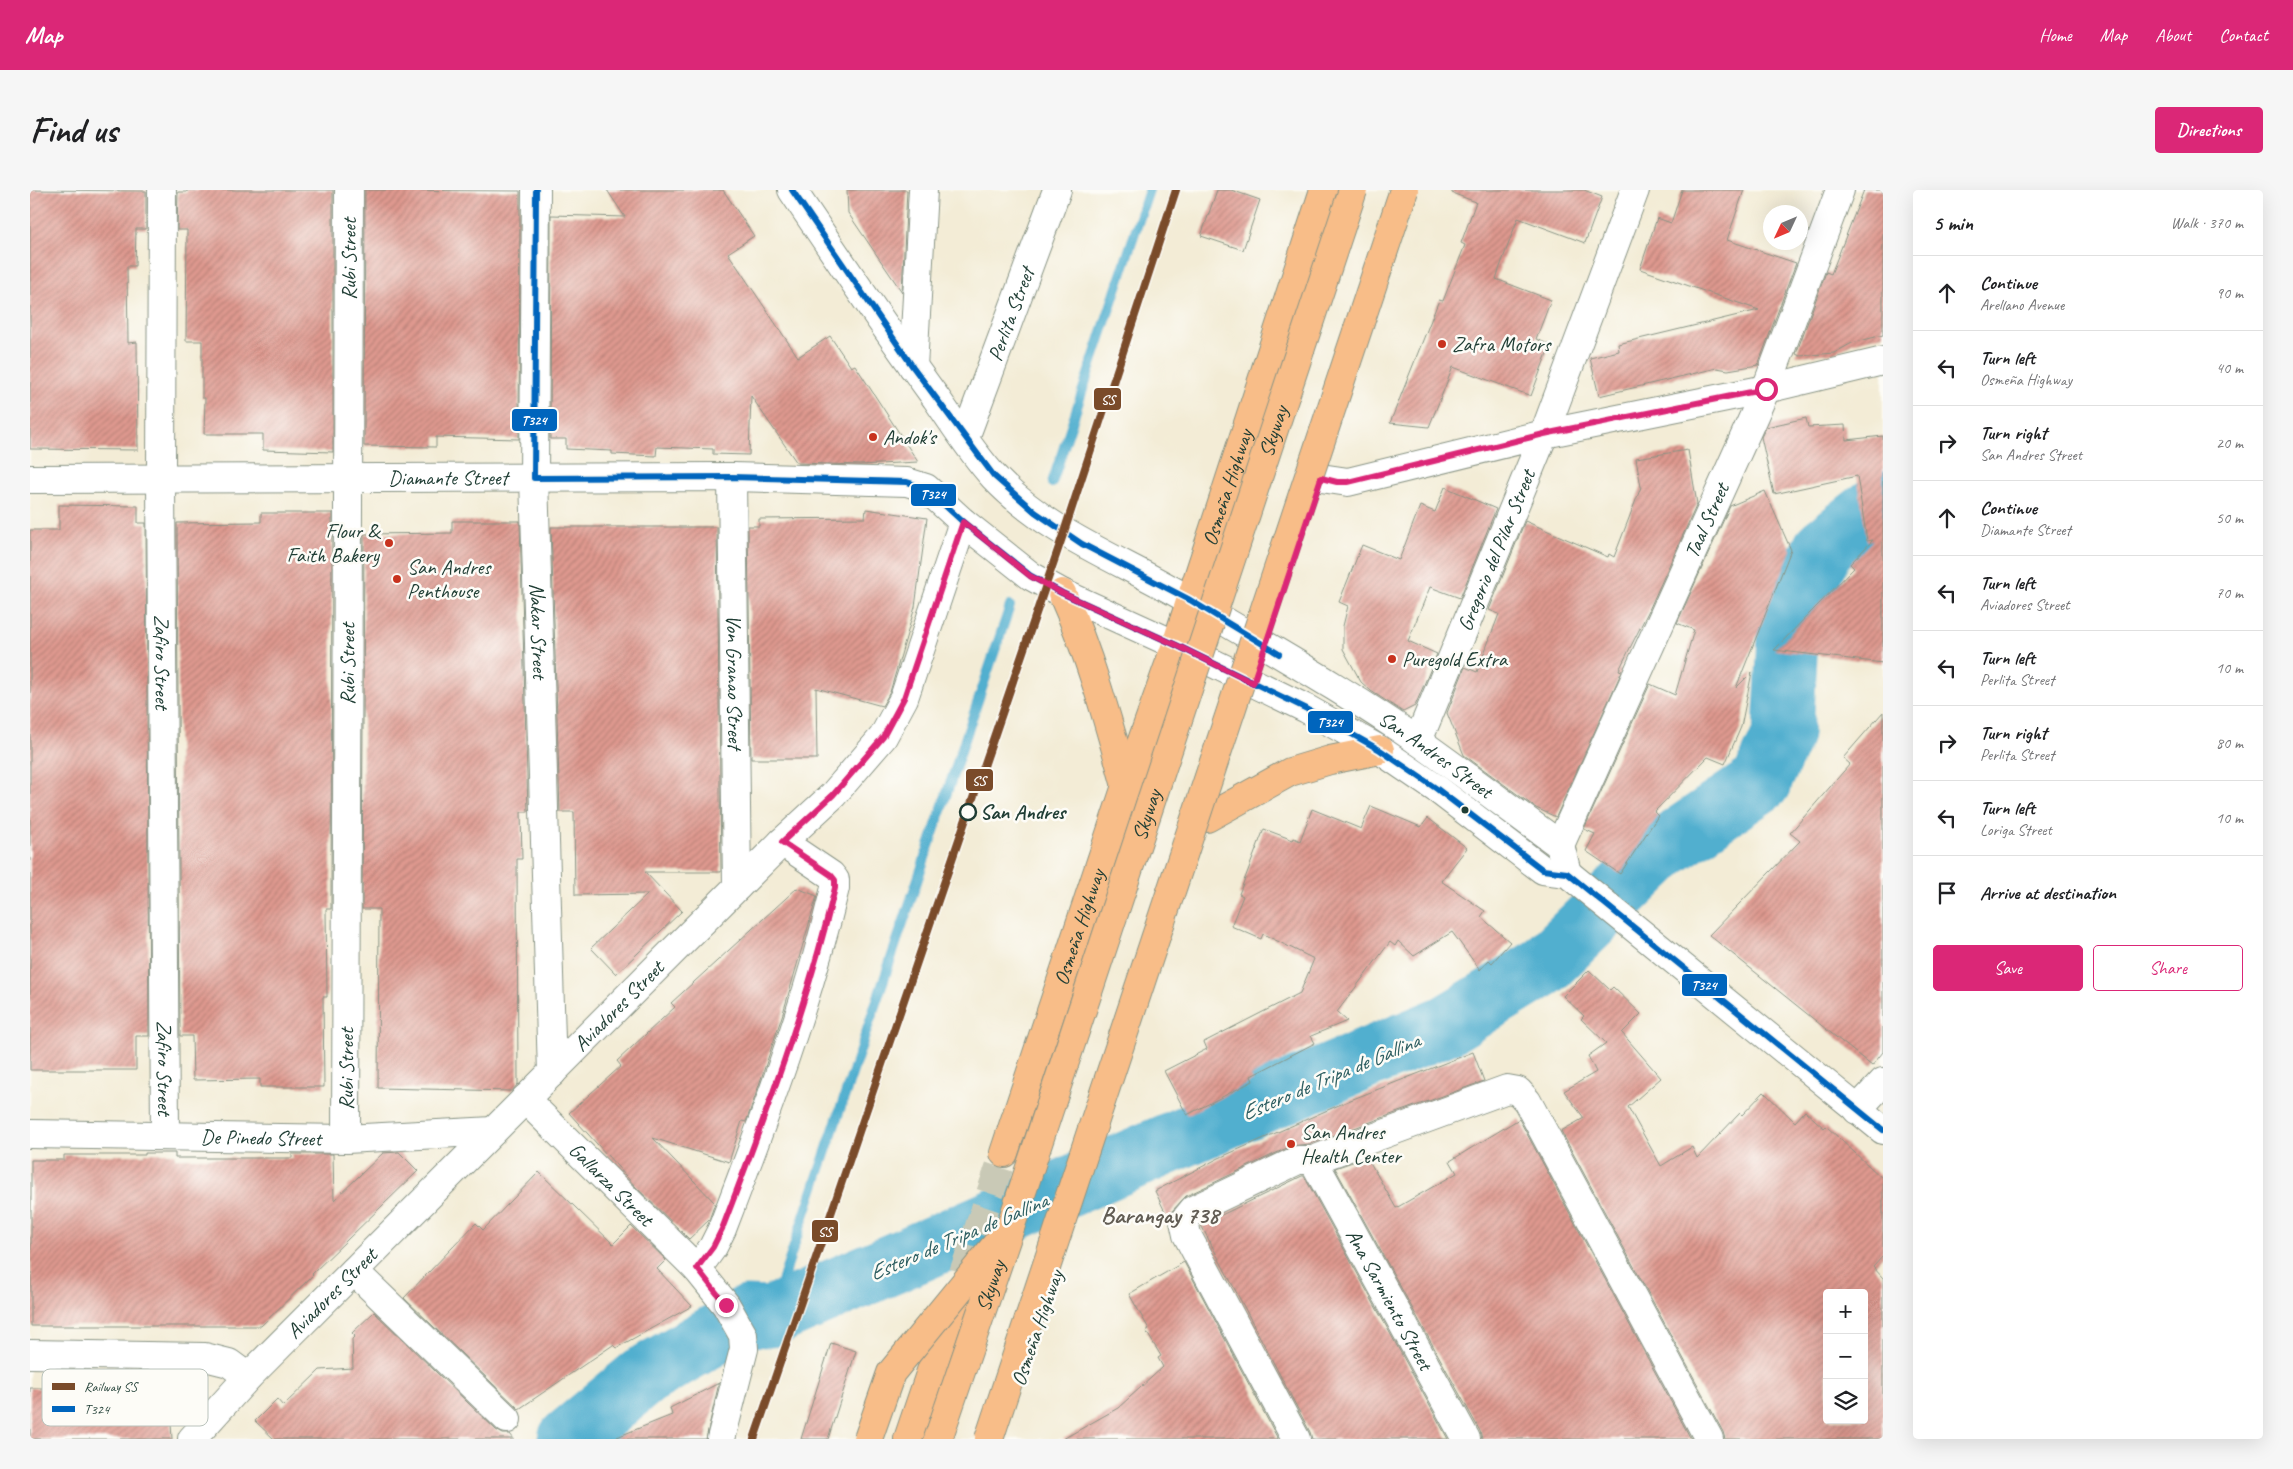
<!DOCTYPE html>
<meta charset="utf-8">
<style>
body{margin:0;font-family:Caveat,sans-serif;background:#f6f6f6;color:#202124}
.controls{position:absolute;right:15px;bottom:15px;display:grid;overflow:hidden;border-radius:5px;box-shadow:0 5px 20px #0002}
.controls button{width:45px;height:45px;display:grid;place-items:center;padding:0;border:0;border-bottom:1px solid #e0e0e0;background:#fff;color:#202124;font:25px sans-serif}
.compass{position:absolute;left:1733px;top:15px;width:45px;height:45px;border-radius:50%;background:#fff;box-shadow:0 5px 20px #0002;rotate:226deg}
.stop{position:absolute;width:15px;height:15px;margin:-11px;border:4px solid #db2777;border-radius:50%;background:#fff}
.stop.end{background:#db2777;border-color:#fff;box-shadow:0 1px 5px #0008}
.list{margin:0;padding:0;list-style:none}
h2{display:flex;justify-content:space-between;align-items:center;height:65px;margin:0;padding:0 20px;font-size:21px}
h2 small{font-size:16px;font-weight:400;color:#757577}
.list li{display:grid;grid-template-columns:32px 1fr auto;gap:15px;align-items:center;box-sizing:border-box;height:75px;padding:0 20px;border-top:1px solid #e0e0e0}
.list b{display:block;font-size:19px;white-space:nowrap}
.list p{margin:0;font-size:16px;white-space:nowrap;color:#757577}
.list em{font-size:16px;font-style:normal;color:#757577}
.actions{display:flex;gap:10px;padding:15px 20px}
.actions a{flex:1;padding:11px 0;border:1px solid #db2777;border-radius:5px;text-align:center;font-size:18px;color:#db2777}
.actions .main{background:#db2777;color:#fff}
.icon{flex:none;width:28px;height:28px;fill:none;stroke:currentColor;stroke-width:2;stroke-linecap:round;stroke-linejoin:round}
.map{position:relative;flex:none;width:1853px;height:1249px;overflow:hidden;border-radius:5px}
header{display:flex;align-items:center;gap:30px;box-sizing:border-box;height:70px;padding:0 25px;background:#db2777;color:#fff}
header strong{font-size:24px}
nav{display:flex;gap:28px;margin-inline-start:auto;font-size:18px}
.intro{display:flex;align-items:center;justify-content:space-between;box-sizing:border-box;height:120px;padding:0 30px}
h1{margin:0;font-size:35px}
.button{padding:12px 22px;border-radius:5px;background:#db2777;color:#fff;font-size:18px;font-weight:700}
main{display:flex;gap:30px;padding:0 30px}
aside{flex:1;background:#fff;border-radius:5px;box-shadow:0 5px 20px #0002}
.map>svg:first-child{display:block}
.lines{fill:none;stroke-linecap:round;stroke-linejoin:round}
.stream{stroke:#51afcf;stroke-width:10}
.river{stroke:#51afcf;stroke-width:61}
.building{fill:url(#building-hatch);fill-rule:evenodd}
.major-tunnel{stroke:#c9c9b6;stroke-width:28;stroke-dasharray:28 14;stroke-linecap:butt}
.minor-casing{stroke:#899485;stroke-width:30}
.major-casing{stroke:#899485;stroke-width:30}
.minor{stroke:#fff;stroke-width:28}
.major{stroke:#f8bd88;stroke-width:28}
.highway-bridge-casing{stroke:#899485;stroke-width:30;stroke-linecap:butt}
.highway-bridge{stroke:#f8bd88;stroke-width:28}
.bus-1-casing{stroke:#fdfcf7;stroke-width:10}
.bus-1{stroke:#0065bd;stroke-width:6}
.rail-1-casing{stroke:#fdfcf7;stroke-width:11}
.rail-1{stroke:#7a4b2a;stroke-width:8}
.route{stroke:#db2777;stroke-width:6}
.poi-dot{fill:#c8321e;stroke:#fdfcf7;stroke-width:2}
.bus-dot{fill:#1f3d34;stroke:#fdfcf7;stroke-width:2}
.stop-dot{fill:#fdfcf7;stroke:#1f3d34;stroke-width:2.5}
.labels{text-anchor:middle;stroke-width:5;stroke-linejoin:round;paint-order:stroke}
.street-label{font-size:21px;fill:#1f3d34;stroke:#fdfcf7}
.poi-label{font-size:21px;fill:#1f3d34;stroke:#fdfcf7;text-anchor:start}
.stop-label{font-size:21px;font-weight:bold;fill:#1f3d34;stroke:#fdfcf7;text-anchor:start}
.water-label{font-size:22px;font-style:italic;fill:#2e5f62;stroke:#fdfcf7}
.quarter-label{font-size:24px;font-weight:bold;fill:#625d54;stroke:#fdfcf7}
.key{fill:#fdfcf7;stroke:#bac3bc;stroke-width:1}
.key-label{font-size:14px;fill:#1f3d34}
.line-badge{stroke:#fdfcf7;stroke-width:2}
.badge-label{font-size:14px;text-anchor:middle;font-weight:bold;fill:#fff}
</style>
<header>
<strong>Map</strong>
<nav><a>Home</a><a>Map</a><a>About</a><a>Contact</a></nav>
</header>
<div class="intro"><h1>Find us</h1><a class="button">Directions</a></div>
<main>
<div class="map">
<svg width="1853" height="1249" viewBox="0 0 1853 1249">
<defs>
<pattern id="building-hatch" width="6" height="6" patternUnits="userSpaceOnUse" patternTransform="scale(1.25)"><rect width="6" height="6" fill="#df998f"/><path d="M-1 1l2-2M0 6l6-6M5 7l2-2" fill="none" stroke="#b47e76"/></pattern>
</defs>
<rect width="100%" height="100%" fill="#fdfcf7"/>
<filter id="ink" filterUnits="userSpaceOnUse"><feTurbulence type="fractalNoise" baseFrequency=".02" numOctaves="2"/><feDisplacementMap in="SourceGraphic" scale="10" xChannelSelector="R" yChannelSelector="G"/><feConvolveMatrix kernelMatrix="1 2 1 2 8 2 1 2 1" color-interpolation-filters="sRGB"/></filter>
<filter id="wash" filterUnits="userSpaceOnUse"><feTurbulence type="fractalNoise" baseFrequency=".0096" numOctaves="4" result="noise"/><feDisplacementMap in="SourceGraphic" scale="20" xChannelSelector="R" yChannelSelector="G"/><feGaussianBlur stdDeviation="1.12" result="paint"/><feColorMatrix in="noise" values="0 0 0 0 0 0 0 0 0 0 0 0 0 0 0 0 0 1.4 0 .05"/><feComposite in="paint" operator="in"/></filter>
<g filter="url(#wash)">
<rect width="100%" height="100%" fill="#f3ecd6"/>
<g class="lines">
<!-- stream -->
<g class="stream">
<polyline points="1022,293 1119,0"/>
<polyline points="740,1127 980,416"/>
</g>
<!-- river -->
<polyline class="river" points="538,1249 614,1186 717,1126 740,1127 1227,915 1417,835 1513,777 1636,657 1731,592 1753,544 1759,426 1794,357 1853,311"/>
</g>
<g id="blocks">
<!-- building -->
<g class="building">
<polygon points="0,0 116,1 116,39 106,39 105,76 97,76 98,153 107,152 108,260 0,259"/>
<polygon points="157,0 303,0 303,262 233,260 233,244 174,244 175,208 172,208 172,151 156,151 157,40 147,40 148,2 157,2"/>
<polygon points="335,0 490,1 489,249 406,247 406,257 334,256"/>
<polygon points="577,0 693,0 724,46 698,63 768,167 800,146 821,177 825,175 888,272 830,275 767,273 721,206 719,265 683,264 683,259 627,257 626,266 582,264 582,261 536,259 536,249 520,249 521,25 595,27"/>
<polygon points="817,0 877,0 872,102 818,23"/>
<polygon points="1187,0 1201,0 1230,10 1213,60 1171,46"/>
<polygon points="1422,0 1554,0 1572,7 1555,53 1488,28 1470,77 1466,89 1521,110 1506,149 1520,155 1501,206 1423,177 1399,237 1360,233 1409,110 1413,111 1435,55 1431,53 1446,12 1422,3"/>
<polygon points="1652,0 1714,0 1697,50 1766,73 1728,175 1698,180 1687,178 1569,206 1560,168 1589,161 1588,154 1729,120 1610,79 1627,28 1641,33"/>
<polygon points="1834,0 1853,0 1853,145 1822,153 1804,163 1770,166 1766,164 1796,82 1801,84"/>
<polygon points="1776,228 1778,237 1815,235 1816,250 1853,246 1853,473 1744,460 1824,378 1820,374 1843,350 1837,351 1827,286 1744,304 1731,247 1736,237"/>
<polygon points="1658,260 1667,314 1619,420 1589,480 1592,481 1526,627 1506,618 1434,565 1417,523 1435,477 1447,482 1469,424 1459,420 1495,331 1578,367 1579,364 1584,367 1611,297 1606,268"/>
<polygon points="1415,297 1466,319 1430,408 1400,397 1378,451 1407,464 1385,516 1373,522 1341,501 1331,492 1313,459 1313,436 1318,416 1309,412 1332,355 1369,370 1390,316 1405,322"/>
<polygon points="1735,301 1761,360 1706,498 1722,482 1711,537 1695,574 1678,567 1624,622 1628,626 1590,684 1556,661 1565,644 1554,639 1620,494 1645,505 1664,440 1647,433 1700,316"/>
<polygon points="29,315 108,316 108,333 116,333 119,846 106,846 106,880 0,880 0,340 29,340"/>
<polygon points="836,319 897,328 885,417 860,502 852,516 786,498 787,569 721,569 718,336 729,336 729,329 835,328"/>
<polygon points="231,323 302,323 301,719 296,719 297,807 293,807 294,897 230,897 230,889 163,890 162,846 150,846 147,333 231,332"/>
<polygon points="422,331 490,331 498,622 491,622 492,669 487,669 488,894 482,901 348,898 349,719 332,719 334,344 422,343"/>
<polygon points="521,337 687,337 691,682 615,682 652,721 586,784 561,758 618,704 545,705 544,622 530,622"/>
<polygon points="1853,522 1853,862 1842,876 1679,745 1770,651 1760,643 1820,574 1813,568"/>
<polygon points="1341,616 1391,637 1398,628 1437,658 1411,691 1455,721 1451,727 1480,752 1462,773 1459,770 1450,780 1422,742 1384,766 1368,751 1365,756 1360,752 1307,822 1317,831 1281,846 1285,853 1221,886 1223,891 1157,925 1134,881 1177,859 1174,852 1270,803 1284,769 1233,744 1231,749 1201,736 1213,706 1209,704 1234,639 1263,650 1264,648 1270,651 1282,619 1331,639"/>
<polygon points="767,698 787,706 753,823 725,907 716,932 712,931 699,972 623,948 685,1013 679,1030 659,1049 605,996 539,923 591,876 587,871 645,817 641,813"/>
<path d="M1559,780l21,20 3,-3 28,27 -19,19 39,45 -33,29 33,59 31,-19 5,11 43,-45 2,2 22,-23 31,30 10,-11 19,17 2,-2 57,53v77l-10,11 10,11v161h-158l-2,-7 -162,-301 23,-13 -20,-27 32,-19 -8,-16 18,-13 -25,-24 3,-3 -21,-20zM1797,1103h37v127h-37z"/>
<polygon points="1443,862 1454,891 1280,954 1261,956 1156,1006 1142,1021 1139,1030 1125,1001 1189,968 1318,911"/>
<polygon points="1489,929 1661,1249 1452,1249 1450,1241 1305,978 1337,967 1366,1018 1427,983 1420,971"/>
<polygon points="369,962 388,981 282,1084 283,1085 231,1136 1,1136 1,970 34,970 34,965 115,965 115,963 145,963 145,968 262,968 262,964 303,964 304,1010 353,963"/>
<polygon points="509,982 583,1054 601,1036 636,1070 627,1079 662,1116 586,1158 583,1155 489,1219 374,1108 446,1033 453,1040"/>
<polygon points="1272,986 1274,986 1418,1249 1282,1249 1280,1242 1171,1035"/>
<polygon points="1154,1072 1248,1249 1033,1249 1088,1218 1133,1177 1128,1168 1131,1166 1116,1141 1119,1139 1099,1104"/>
<polygon points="344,1122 466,1240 473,1244 480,1244 484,1249 244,1249 225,1231 247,1209 253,1216 290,1180 323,1178 322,1149 325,1146 322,1143"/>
<polygon points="801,1153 826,1161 798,1249 771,1249"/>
<polygon points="138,1188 142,1249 0,1249 0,1198 36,1198 36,1196 80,1200 80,1192"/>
<polygon points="689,1193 676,1249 587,1249 587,1247 642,1225 640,1218"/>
</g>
</g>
</g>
<g filter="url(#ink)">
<use href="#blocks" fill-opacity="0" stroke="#899485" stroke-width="1"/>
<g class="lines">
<!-- major-tunnel -->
<polyline class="major-tunnel" points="933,1083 974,963"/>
<defs>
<g id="minor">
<path id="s1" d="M132,0l-1,289 4,657"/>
<path id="s2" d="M506,0l-2,288 18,595"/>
<path id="s3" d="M762,0c47,70 94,140 144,208 18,26 36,55 58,79 57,60 132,84 200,126 75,45 152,88 224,138 48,34 95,70 142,104l7,28"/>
<polyline points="883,177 893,0"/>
<path id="s4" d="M935,248l92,-248"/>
<path id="s5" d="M702,287l5,410"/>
<polyline points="1291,288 1318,292 1514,244 1736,199 1853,171"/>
<path id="s6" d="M0,289l702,-2 175,5 19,6 37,34 68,54 31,17 114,52 131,64 73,41 57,39 106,81 24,3 316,257"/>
<path id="s7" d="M1388,551l126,-307 91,-244"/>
<path id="s8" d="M1530,655l206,-456 74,-199"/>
<path id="s9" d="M495,909l172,170 29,36 17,30 1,14 -23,90"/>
<polyline points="1827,920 1853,892"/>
<path id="s10" d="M0,944l316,5 147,-8"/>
<path id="s11" d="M316,949l3,-949"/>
<path id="s12" d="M1283,970l153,279"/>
<path d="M667,1079l16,-22 9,-18c43,-112 85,-224 113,-341v-8l-4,-5 -49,-33"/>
<polyline points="324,1081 477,1229"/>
<polyline points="0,1164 175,1167 199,1173 218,1187"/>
<path id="s13" d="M162,1249l56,-62 534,-535 51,-47 50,-58 21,-39 59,-176"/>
<polyline points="1266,1249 1157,1045 1154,1031 1163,1020 1268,970 1283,970 1477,899 1488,901 1497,911 1679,1249"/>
</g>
<g id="major">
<path d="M1032,403c28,62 46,128 64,193"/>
<polyline points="1177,628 1260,582 1300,570 1350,560"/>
<path id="s14" d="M974,963l122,-367 50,-141 148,-455"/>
<polyline points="878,1249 927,1104"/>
</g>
</defs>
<!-- minor casing -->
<use href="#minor" class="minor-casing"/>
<!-- major casing -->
<use href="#major" class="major-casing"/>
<!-- minor -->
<use href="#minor" class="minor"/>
<!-- major -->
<use href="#major" class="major"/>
<defs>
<g id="highway-bridge">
<polyline points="838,1249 861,1183 969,1051"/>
<path id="s15" d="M908,1249l72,-211 343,-1038"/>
<polyline points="959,1249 1374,0"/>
</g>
</defs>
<!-- highway-bridge casing -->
<use href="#highway-bridge" class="highway-bridge-casing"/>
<!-- highway-bridge -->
<use href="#highway-bridge" class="highway-bridge"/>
<defs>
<g id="bus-1">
<polyline points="506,0 504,288 702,287 877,292 896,298 933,332 1001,386 1032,403 1146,455 1277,519 1350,560 1407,599 1513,680 1537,683 1853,940"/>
<polyline points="762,0 883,177 964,286 1005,322 1052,354 1160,410 1249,464"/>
</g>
</defs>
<!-- bus-1 casing -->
<use href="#bus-1" class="bus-1-casing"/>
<!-- bus-1 -->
<use href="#bus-1" class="bus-1"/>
<defs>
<polyline id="rail-1" points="724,1249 1034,342 1146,0"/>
</defs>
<!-- rail-1 casing -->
<use href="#rail-1" class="rail-1-casing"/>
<!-- rail-1 -->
<use href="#rail-1" class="rail-1"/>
</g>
</g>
<g class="lines" filter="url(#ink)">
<!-- route -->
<path class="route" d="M696,1115l-29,-37 16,-21 9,-18c43,-112 85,-224 113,-341v-8l-4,-5 -49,-33 51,-47 50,-58 21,-39 59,-176 67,54 32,17 114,52 77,38 68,-205 16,4h11l196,-48 222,-45"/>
</g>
<!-- markers -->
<g class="poi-dot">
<circle cx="1412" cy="154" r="5"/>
<circle cx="843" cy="247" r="5"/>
<circle cx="359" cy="353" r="5"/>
<circle cx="367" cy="389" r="5"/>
<circle cx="1362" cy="469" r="5"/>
<circle cx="1261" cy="954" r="5"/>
</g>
<circle class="bus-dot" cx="1435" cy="620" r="4.5"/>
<circle class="stop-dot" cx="938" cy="622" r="8"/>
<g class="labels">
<!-- street labels -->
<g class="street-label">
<text dy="7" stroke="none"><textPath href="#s11" startOffset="880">Rubi Street</textPath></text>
<text dy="7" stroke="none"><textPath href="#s4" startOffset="132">Perlita Street</textPath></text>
<text dy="7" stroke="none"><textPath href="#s15" startOffset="1062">Skyway</textPath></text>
<text dy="7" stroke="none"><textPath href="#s6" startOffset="418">Diamante Street</textPath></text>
<text dy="7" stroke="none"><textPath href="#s14" startOffset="702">Osmeña Highway</textPath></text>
<text dy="7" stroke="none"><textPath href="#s8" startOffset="356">Taal Street</textPath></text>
<text dy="7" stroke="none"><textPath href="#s7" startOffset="206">Gregorio del Pilar Street</textPath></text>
<text dy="7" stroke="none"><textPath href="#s2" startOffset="441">Nakar Street</textPath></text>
<text dy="7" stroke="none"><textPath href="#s1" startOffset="472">Zafiro Street</textPath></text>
<text dy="7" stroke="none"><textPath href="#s11" startOffset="475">Rubi Street</textPath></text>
<text dy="7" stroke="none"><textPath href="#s5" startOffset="205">Von Granao Street</textPath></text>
<text dy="7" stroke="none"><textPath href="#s3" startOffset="874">San Andres Street</textPath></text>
<text dy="7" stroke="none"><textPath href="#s15" startOffset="658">Skyway</textPath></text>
<text dy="7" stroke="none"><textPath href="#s14" startOffset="238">Osmeña Highway</textPath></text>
<text dy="7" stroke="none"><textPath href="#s13" startOffset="608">Aviadores Street</textPath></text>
<text dy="7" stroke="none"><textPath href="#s1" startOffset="878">Zafiro Street</textPath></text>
<text dy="7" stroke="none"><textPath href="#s11" startOffset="70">Rubi Street</textPath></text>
<text dy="7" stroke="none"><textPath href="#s10" startOffset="231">De Pinedo Street</textPath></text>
<text dy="7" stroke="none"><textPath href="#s9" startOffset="121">Gallarza Street</textPath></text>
<text dy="7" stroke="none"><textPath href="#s15" startOffset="162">Skyway</textPath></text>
<text dy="7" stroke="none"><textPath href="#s13" startOffset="202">Aviadores Street</textPath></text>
<text dy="7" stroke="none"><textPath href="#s12" startOffset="159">Ana Sarmiento Street</textPath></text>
<text transform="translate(1007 1138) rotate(-71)" y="7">Osmeña Highway</text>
</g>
<!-- poi labels -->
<g class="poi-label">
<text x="1422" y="161">Zafra Motors</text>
<text x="853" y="254">Andok's</text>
<text x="349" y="348" text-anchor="end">Flour &amp;<tspan x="349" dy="24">Faith Bakery</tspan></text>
<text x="377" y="384">San Andres<tspan x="377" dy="24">Penthouse</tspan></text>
<text x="1372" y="476">Puregold Extra</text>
<text x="1271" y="949">San Andres<tspan x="1271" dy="24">Health Center</tspan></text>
</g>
<!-- stop labels -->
<g class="stop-label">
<text x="950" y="629">San Andres</text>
</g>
<!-- water labels -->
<g class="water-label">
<text transform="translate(1300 886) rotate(-23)" y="8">Estero de Tripa de Gallina</text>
<text transform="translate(928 1046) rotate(-23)" y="8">Estero de Tripa de Gallina</text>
</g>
<!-- quarter labels -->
<g class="quarter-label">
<text x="1130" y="1033">Barangay 738</text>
</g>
</g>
<!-- legend -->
<rect x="12" y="1179" width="166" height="57" rx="8" class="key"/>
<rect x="22" y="1193" width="23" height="7" fill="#7a4b2a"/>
<rect x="22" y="1216" width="23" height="6" fill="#0065bd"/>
<g class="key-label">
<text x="54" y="1201">Railway SS</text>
<text x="54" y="1224">T324</text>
</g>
<g class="line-badge">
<rect x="1063" y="197" width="29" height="24" rx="5" fill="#7a4b2a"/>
<rect x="481" y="218" width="47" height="24" rx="5" fill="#0065bd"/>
<rect x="880" y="293" width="47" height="24" rx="5" fill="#0065bd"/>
<rect x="1277" y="520" width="47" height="24" rx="5" fill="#0065bd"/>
<rect x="935" y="578" width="29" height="24" rx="5" fill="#7a4b2a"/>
<rect x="1651" y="783" width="47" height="24" rx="5" fill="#0065bd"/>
<rect x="781" y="1029" width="28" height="24" rx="5" fill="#7a4b2a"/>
</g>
<g class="badge-label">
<text x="1078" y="214">SS</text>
<text x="504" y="235">T324</text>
<text x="903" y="309">T324</text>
<text x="1300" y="537">T324</text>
<text x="949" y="595">SS</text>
<text x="1674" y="800">T324</text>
<text x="795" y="1046">SS</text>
</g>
</svg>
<div class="controls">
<button>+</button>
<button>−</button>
<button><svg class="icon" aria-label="layers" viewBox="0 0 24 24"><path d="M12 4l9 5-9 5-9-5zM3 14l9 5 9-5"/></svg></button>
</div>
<svg class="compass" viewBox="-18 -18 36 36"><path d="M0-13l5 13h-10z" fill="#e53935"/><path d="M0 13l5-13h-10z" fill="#757577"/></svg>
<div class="stop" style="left:1736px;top:199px"></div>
<div class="stop end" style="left:696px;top:1115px"></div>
</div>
<aside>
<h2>5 min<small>Walk · 370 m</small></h2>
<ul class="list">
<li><svg class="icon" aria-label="ahead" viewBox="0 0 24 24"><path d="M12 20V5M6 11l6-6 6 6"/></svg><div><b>Continue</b><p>Arellano Avenue</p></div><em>90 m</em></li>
<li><svg class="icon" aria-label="left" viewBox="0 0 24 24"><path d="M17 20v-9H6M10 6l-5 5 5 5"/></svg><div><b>Turn left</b><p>Osmeña Highway</p></div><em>40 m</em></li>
<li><svg class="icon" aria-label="right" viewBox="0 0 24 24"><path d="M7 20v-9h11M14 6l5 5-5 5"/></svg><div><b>Turn right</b><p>San Andres Street</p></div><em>20 m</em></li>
<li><svg class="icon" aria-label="ahead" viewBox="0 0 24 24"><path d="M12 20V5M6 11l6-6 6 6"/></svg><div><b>Continue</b><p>Diamante Street</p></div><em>50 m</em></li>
<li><svg class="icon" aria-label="left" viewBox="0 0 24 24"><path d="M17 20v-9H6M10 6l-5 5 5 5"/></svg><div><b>Turn left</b><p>Aviadores Street</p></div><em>70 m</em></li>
<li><svg class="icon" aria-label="left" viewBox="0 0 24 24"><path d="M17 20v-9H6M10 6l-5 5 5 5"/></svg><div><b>Turn left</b><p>Perlita Street</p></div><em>10 m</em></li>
<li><svg class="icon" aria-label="right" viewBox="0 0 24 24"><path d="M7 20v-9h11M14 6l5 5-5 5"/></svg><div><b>Turn right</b><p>Perlita Street</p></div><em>80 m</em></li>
<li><svg class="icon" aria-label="left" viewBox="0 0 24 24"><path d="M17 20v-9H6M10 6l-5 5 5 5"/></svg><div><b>Turn left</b><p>Loriga Street</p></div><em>10 m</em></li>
<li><svg class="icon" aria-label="arrive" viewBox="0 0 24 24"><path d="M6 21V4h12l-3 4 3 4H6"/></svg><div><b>Arrive at destination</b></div></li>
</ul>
<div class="actions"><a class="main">Save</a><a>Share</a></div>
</aside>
</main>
